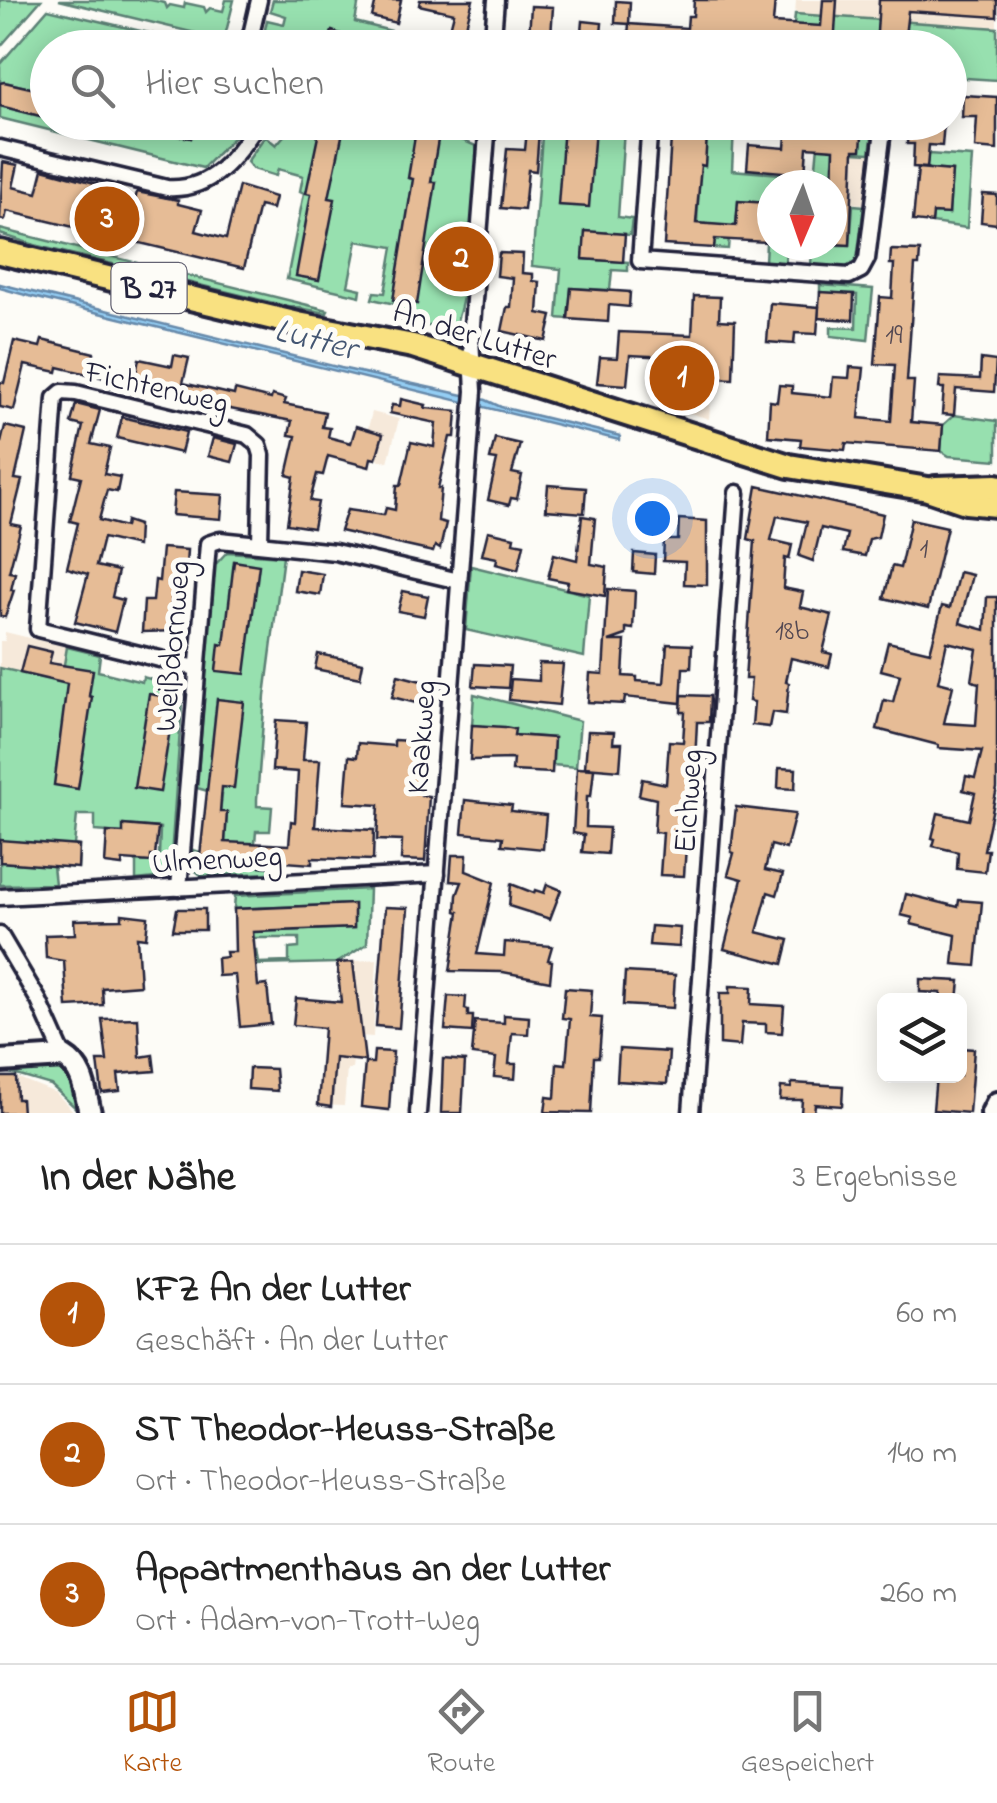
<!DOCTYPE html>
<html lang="de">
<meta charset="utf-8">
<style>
body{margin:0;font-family:"Indie Flower",sans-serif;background:#f6f6f6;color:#222}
.controls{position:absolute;right:30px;bottom:30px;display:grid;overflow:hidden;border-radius:15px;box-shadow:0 5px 25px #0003}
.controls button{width:90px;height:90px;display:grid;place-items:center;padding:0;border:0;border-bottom:2px solid #e0e0e0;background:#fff;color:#222;font:50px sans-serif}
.compass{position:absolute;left:757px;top:170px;width:90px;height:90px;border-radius:50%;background:#fff;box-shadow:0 5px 25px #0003;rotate:182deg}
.you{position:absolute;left:652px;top:518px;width:35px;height:35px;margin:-25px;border:8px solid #fff;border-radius:50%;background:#1a73e8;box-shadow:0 0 0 15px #1a73e833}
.badge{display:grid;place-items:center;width:65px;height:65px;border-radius:50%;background:#b45309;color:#fff;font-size:32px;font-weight:700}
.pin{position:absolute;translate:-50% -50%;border:5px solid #fff;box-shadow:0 2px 10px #0006}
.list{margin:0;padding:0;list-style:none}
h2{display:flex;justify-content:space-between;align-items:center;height:130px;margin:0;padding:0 40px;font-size:42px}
h2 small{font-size:32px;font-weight:400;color:#767676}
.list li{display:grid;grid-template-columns:65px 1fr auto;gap:30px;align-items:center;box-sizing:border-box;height:140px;padding:0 40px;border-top:2px solid #e0e0e0}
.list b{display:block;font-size:38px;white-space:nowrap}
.list p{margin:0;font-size:32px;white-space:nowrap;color:#767676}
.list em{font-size:32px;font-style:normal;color:#767676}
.icon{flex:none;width:55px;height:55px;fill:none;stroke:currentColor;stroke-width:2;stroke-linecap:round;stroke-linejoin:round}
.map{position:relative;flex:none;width:997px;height:1113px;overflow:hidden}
.search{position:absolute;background:#fff;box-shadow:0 5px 25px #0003;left:30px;right:30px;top:30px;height:110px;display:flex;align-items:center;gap:25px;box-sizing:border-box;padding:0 35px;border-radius:55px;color:#767676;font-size:38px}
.sheet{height:550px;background:#fff}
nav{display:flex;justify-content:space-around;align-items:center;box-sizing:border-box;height:140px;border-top:2px solid #e0e0e0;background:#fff;font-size:28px;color:#767676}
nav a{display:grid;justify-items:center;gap:5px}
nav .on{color:#b45309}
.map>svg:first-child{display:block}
.built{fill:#f6e9da}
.green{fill:#97e0af;stroke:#5c8175;stroke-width:2.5}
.water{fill:#94cef4;stroke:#6689aa;stroke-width:2.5}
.building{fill:#e6bc96;stroke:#22223b;stroke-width:2.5;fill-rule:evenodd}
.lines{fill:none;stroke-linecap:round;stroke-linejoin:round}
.street-casing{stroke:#22223b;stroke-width:21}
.secondary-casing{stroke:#22223b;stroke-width:28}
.primary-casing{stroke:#22223b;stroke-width:30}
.street{stroke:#fdfcf7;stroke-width:14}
.secondary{stroke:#fdfcf7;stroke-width:20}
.primary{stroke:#f9e181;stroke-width:22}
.labels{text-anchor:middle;stroke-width:10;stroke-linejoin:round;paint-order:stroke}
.number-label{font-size:28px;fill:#534852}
.shield{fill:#fdfcf7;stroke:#646373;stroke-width:2.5}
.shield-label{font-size:30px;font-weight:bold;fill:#22223b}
.street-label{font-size:32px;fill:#22223b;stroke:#fdfcf7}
.water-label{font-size:35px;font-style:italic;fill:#445672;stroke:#fdfcf7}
</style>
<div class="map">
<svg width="997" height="1113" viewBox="0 0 997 1113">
<rect width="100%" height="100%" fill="#fdfcf7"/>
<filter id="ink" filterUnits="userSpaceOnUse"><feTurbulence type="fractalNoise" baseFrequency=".01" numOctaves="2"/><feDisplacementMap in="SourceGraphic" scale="20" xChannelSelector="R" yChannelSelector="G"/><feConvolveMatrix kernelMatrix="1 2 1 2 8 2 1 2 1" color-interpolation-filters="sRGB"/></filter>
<g filter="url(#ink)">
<!-- built -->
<g class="built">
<polygon points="796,0 997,0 997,28 795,14"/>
<polygon points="834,151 870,153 864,204 832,202"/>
<polygon points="676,361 691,362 689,393 711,395 709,419 671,407"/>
<polygon points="372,412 399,419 388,462 361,455"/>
<polygon points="5,632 67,647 62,682 0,668 0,641 5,641"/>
<polygon points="377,959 373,1037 346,1035 337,963"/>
<polygon points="323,1043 345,1045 353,1059 352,1069 347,1069 344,1106 318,1105"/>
<polygon points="0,1076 16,1077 56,1093 75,1113 0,1113"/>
</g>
<!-- green -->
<g class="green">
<polygon points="0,0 41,0 0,47"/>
<polygon points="59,0 150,0 165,3 167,8 170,5 184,8 185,3 204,7 206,12 210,8 223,11 226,0 234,0 224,40"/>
<polygon points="273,0 359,0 355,22 456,47 258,48 262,44 267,20 284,24 286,16 270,11"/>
<polygon points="48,9 208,47 48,48 47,92 5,82 0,83 0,64"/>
<polygon points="795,14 997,28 997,80 950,77 950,48 792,48"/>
<polygon points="0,106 47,118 48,122 86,123 107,128 109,125 191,138 192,133 199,134 202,123 220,123 235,130 236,135 203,168 0,118"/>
<path d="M295,123h128l53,23c4,32 -8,151 -21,179l-27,1 -30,-7 2,-14 -28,-6 2,-7 11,1 8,-46 -36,-6 -9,45 13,3 -1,7 -73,-17 17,-86 -4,-2 3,-15 -25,-7 -2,7 -23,-7 -6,-7 18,-26 11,9z"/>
<polygon points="543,123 630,123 630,127 624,129 618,217 632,219 630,235 586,232 583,259 628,262 628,271 612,270 610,290 571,288 568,319 557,318 561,269 532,266"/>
<polygon points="690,123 734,126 732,170 815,177 820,123 874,123 870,153 834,151 831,185 772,185 772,245 786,245 785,263 765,262 768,203 738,201 735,237 729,237 728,249 714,248 716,225 697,223 699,184 685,164 704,166 690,133"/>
<polygon points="928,154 972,157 967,228 932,223 933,213 949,214 952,171 927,169"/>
<polygon points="853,205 864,206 857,260 847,268 811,266 812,245 850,245"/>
<polygon points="0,229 328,310 327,313 282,305 38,246 0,234"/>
<polygon points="820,285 873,289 868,340 831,336 831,327 856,328 857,295 820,292"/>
<polygon points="954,415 997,421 997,460 949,456 941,451 943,425"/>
<polygon points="227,552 283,556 265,696 257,799 257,806 272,807 270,831 256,831 255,843 248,843 246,864 272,867 268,873 202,876 192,868 193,850 200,852 200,855 224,857 227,813 220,812 222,795 197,788 214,566"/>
<polygon points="471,566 589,595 584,657 466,630"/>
<polygon points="67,647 100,655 98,671 142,682 143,677 183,688 170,871 156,878 136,880 136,861 151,862 151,856 159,856 160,828 124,825 123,833 95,831 95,815 77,815 74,845 79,846 78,868 53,866 55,884 0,885 0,668 61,682"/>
<polygon points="474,694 580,721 576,767 553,765 554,738 514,735 514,729 472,725"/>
<polygon points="369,889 367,944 337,963 256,965 255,950 257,950 259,963 289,962 289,949 299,948 299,938 253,938 253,932 354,928 354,904 234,909 235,896"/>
<polygon points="54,1067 69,1076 80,1112 51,1085 3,1071"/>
</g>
<!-- water -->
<polygon class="water" points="0,284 341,368 486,400 501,407 620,436 619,440 29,296 0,288"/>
<!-- building -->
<g class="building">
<polygon points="376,0 401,0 396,23 372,17"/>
<polygon points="420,0 473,0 460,47 446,44 454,13 419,5"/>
<polygon points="694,0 775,0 773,23 821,26 823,0 837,0 834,48 627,47 629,24 615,23 616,1 630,2 629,24 687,28 688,16 693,16"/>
<polygon points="879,0 997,0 997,17 908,11 905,36 931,38 931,48 876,48"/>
<polygon points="531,6 553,7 551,36 529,35"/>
<polygon points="583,21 602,23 600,46 581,44"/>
<polygon points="332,31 374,46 373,48 326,48"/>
<polygon points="4,82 48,92 48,118 0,106 0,83"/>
<polygon points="963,95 997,97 997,150 975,148 977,117 962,117"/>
<polygon points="146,122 195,122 191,138 146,127"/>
<polygon points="321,122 345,122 329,198 335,199 319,280 296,276 311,194 306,193"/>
<polygon points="672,122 691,122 690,133 707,135 705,166 701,165 696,223 736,226 738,201 769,203 766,242 715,239 714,248 664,245"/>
<polygon points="787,122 863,122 861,150 854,150 850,245 832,244 834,149 807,147 805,174 747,169 749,145 785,148"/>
<polygon points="908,122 944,122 942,146 929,145 927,168 913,167 914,144 907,144"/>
<polygon points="564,126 595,128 589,207 558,205"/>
<polygon points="527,130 539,131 536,171 528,170 524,210 501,208 507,149 525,150"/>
<polygon points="415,136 438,140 431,182 436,182 417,304 393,300 413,179 408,178"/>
<polygon points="3,162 18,165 13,187 37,193 43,169 113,188 108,210 131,216 137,192 178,200 178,204 202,210 196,231 226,239 239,186 275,197 272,209 259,206 244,268 7,211 5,220 0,219"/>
<polygon points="918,168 952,171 949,214 933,213 932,223 913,221"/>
<polygon points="983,194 997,195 997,224 981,222"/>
<polygon points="585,231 625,234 623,262 583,259"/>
<polygon points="891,250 920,251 919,265 915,265 907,381 914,381 911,422 943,425 941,451 846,443 845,450 800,446 801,439 768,436 770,401 777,402 779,385 792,386 792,393 831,397 833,377 849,378 850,367 864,368 859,418 891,421 895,365 875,364 880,297 892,298 894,264 890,264"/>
<polygon points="499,253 523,254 522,273 533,274 533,281 540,282 538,313 552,316 546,341 502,331 507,307 511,307 513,278 497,276"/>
<polygon points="571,288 630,292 629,307 609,305 608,322 568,319"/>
<polygon points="820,292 854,294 853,320 818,318"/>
<polygon points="694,296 720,297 719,320 735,321 733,379 712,378 711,395 689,394 690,362 669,361 669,357 630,355 627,385 597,383 600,357 617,358 619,332 692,335"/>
<polygon points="770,303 819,307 817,334 795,333 794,344 767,342"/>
<polygon points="42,340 94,353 92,362 136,373 139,359 172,366 174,355 189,358 183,383 234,395 235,390 271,399 272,395 286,399 284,404 325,412 322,427 330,428 328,437 351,443 356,426 383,434 376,459 371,458 369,467 328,456 323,475 317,474 310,501 318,502 313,528 287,524 294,477 287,475 296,436 289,435 292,421 220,407 219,413 194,407 195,401 157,392 159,382 135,376 131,392 107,387 109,379 58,367 57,372 25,365 14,410 0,407 0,382 4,383 14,341 40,347"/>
<polygon points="981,359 996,361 994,392 956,389 954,415 942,414 944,388 939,388 940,377 980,379"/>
<polygon points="401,399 426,405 425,408 457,411 455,437 450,437 438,488 441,488 438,521 446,523 440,549 435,546 433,552 340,531 347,510 384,515 386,508 395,510 397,485 401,485 411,442 434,447 436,423 390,413 392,405 400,406"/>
<polygon points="76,404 100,410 91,444 110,448 104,474 120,477 117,492 107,490 99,520 125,527 126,521 138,525 137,546 103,538 96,566 118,571 112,597 123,600 115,632 75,622 88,574 67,568 78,523 70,521 81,477 72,475 83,426 71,423"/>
<polygon points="122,417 186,432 181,453 117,438"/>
<polygon points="5,426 26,431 15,479 22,480 11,524 21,526 9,572 15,573 11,590 14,590 5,617 0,616 0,447"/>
<polygon points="213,438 237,444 232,462 208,456"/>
<polygon points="495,438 520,444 512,473 522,475 517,499 511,498 509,505 488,500 497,460 490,459"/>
<polygon points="548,485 586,488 584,513 546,510"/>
<polygon points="757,486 883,514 878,537 869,539 865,556 843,552 847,534 821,528 813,561 799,556 807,522 777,516 771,540 792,545 789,559 785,558 783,588 803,592 800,607 832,615 823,652 832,654 829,667 791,658 786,682 789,683 786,714 772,712 769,727 752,725 754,702 749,701 751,679 745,679 755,541 748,539"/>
<polygon points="174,492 223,495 221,519 172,515"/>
<polygon points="582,516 595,518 591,564 607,567 605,596 566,589 568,582 548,578 554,554 577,560"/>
<polygon points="679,519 707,521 707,585 684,584 685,562 663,561 664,540 678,540"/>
<polygon points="911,519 947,527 928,609 884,598 892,566 900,568"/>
<polygon points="488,531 514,537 513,542 524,544 518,570 496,564 497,558 482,555"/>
<polygon points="162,548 187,550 185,582 173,581 171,606 179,607 178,631 142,632 144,601 153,601 155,580 159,581"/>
<polygon points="634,553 655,555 654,574 633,572"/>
<polygon points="234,561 259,565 245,674 216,671 219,644 224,645"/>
<polygon points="298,570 323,574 320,595 295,591"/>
<path d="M959,572l13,3 -12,48 25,7 2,-33h10v191l-13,62h4l-3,22 -28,-3 1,-17 -25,-6 2,-7 -3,-1 6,-25 31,7 6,-27 -12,-3 3,-14 9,2 7,-27 -44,-3v-3l-61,-16 7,-29 9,2 7,-27 -19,-5 7,-28 42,10 12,-46 8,2zM947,642l30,7 -5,32 7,2 -3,42 -32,-2 9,-37 -15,-4z"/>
<polygon points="608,589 635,591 633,629 626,628 626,635 609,641 625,641 623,676 637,677 637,681 664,683 667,644 692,645 691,668 683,668 681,703 625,697 624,704 588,702 590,673 603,674"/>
<polygon points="403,591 428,596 424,616 398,611"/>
<polygon points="27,646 52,652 49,663 93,670 89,696 92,697 78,789 54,785 67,684 20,673"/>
<polygon points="318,654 363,663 360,678 315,669"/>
<polygon points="539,663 563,664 559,705 509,700 511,679 539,681"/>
<polygon points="475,664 510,666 508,688 473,686"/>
<polygon points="398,675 425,682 420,704 392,697"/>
<polygon points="149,694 175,698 160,792 134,788"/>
<polygon points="682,695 710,696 709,722 697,722 693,802 689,802 684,876 660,875 663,833 654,832 656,799 639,795 642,779 666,784 669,741 683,742 685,712 681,712"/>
<polygon points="217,699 244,702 234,788 222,787 220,812 227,812 225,842 289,845 291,821 295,822 298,772 272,770 276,720 306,722 303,760 320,760 315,827 374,830 373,860 312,858 312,864 272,861 272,867 246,865 247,859 200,856"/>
<polygon points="472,725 505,727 515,729 514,735 554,738 552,773 512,771 513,759 470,760"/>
<polygon points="588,731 614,732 613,743 622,743 620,770 585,767"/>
<polygon points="394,740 425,742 421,795 429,796 425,861 401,860 402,841 377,840 379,805 345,803 349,756 357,757 358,743 394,746"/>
<polygon points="577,768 594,769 591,796 587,796 586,827 609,828 607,854 582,852 584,835 573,833"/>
<polygon points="779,768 796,769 795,789 778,788"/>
<polygon points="465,800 512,805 511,811 546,815 543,849 502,845 503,837 462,833"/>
<polygon points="736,807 795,814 786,849 771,845 765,870 783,874 777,895 768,892 757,932 789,940 783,964 724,949 742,879 728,875 734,853 731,852"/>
<polygon points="123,825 158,828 155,856 151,856 151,862 123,860 122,866 105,864 107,832 123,833"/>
<polygon points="0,840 79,846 78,868 0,862"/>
<polygon points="452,855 467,855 466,871 494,882 477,954 504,956 505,942 552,946 548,960 552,961 550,981 503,972 450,971 459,912 456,911 457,895 462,882 450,881"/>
<polygon points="511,884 534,893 535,890 544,893 547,884 561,890 550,919 509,906"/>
<polygon points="906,894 958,907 959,900 982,902 976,966 953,964 956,935 911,924 913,918 901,915"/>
<polygon points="354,904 354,928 253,932 258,986 267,985 271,1024 240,1027 235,975 218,976 217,958 227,957 226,952 235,952 234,909"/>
<polygon points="385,907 408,908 399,1028 376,1026"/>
<polygon points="177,909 205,909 205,930 173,930"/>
<polygon points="122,914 148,917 146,938 137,937 140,985 102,988 103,1005 67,1007 64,961 46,958 45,935 75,934 74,920 122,919"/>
<polygon points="651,926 680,928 679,947 649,945"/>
<polygon points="353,962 365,1061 335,1058 331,1107 318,1105 324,1028 293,1025 296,998 341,1002 337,963"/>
<polygon points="625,972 675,975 673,1008 623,1005"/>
<polygon points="920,979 960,981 958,1000 940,1000 941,993 920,992"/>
<polygon points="730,986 752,987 751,1004 784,1006 782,1033 766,1032 766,1024 742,1023 740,1046 720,1044 720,993 730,993"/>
<polygon points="565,988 592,990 590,1017 602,1018 599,1057 594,1057 591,1113 545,1112 547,1097 555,1098 557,1063 566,1064 570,1019 562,1018"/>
<polygon points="448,996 466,997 465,1009 468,1010 468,1016 473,1016 472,1032 445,1030"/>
<polygon points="504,1015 529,1017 528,1034 512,1033 509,1064 516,1064 515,1079 494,1077 496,1058 472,1055 475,1021 504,1023"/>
<polygon points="138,1018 140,1057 153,1055 155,1071 118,1074 120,1091 102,1093 98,1061 107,1061 102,1019"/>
<polygon points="960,1048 974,1049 969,1113 933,1110 936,1076 960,1076"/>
<polygon points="619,1049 669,1052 667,1084 617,1081"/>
<polygon points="374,1051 393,1052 389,1110 361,1107 365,1063 373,1063"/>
<polygon points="443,1059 465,1061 462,1113 441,1113"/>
<polygon points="249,1068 275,1069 277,1091 248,1089"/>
<polygon points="0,1077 16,1077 17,1099 21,1099 22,1113 0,1113"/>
<polygon points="792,1083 843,1086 842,1106 815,1104 814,1113 801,1113 802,1100 780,1100 781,1087 791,1088"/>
</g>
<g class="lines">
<defs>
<g id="street">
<polyline points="248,48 259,0"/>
<polyline points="492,48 496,0"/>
<polyline points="460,122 487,132"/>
<polyline points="650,122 640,261 849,276 861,270 867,259 884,122"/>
<path d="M0,148l167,40c46,3 68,-31 92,-66"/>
<polyline points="196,668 38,629 55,398 62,392 76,393 247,435 259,445 262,455 260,543"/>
<polyline points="179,888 208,544 220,540 335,552 459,581"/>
<polyline points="0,897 437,874"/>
<polyline points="0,935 39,1001 64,1057"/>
<polyline points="418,1113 474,391 471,338 488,122"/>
<polyline points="691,1113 737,493"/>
</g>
<g id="secondary">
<path d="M0,1061l64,-4c20,12 21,35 26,56"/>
<polyline points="992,1113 997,1103"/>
</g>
<g id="primary">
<polyline points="0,252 298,324 413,346 789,466 928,489 966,502 997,505"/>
<polyline points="936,488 997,486"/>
</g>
</defs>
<!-- street casing -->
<use href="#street" class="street-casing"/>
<!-- secondary casing -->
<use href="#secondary" class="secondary-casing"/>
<!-- primary casing -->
<use href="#primary" class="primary-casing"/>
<!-- street -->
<use href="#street" class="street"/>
<!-- secondary -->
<use href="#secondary" class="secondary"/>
<!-- primary -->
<use href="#primary" class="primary"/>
</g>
</g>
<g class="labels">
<!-- number labels -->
<g class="number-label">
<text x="894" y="343">19</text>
<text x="924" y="557">1</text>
<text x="792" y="639">18b</text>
</g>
<!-- shield labels -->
<rect class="shield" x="111.5" y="263" width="75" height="50" rx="8"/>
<g class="shield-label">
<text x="149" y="298">B 27</text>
</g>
<!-- street labels -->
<g class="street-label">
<text transform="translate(475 334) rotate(17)" y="11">An der Lutter</text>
<text transform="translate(157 386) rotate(13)" y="11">Fichtenweg</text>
<text transform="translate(171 646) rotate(-85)" y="11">Weißdornweg</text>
<text transform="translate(420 737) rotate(-86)" y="11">Kaakweg</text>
<text transform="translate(687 801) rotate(-86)" y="11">Eichweg</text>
<text transform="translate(217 858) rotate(-3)" y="11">Ulmenweg</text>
</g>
<!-- water labels -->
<g class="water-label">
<text transform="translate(316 338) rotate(14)" y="12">Lutter</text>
</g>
</g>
</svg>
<div class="controls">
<button><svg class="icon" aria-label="layers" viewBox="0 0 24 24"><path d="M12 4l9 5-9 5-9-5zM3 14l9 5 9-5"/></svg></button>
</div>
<svg class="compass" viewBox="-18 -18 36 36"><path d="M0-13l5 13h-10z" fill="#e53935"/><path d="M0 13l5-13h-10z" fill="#767676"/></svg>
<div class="you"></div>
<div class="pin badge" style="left:682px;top:378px">1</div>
<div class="pin badge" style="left:461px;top:259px">2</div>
<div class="pin badge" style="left:107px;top:219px">3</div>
<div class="search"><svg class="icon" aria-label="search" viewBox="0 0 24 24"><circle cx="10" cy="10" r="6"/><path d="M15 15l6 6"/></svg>Hier suchen</div>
</div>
<section class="sheet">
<h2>In der Nähe<small>3 Ergebnisse</small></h2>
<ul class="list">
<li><span class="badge">1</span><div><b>KFZ An der Lutter</b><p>Geschäft · An der Lutter</p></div><em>60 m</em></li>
<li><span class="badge">2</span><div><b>ST Theodor-Heuss-Straße</b><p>Ort · Theodor-Heuss-Straße</p></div><em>140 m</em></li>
<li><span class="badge">3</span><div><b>Appartmenthaus an der Lutter</b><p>Ort · Adam-von-Trott-Weg</p></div><em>260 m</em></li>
</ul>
</section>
<nav>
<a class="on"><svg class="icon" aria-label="map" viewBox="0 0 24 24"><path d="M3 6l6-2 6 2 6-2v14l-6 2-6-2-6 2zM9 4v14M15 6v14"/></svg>Karte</a>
<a><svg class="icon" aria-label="directions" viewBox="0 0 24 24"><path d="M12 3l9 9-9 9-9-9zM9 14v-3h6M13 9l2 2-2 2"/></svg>Route</a>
<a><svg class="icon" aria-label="saved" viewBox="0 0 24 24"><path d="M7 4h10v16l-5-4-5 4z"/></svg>Gespeichert</a>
</nav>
